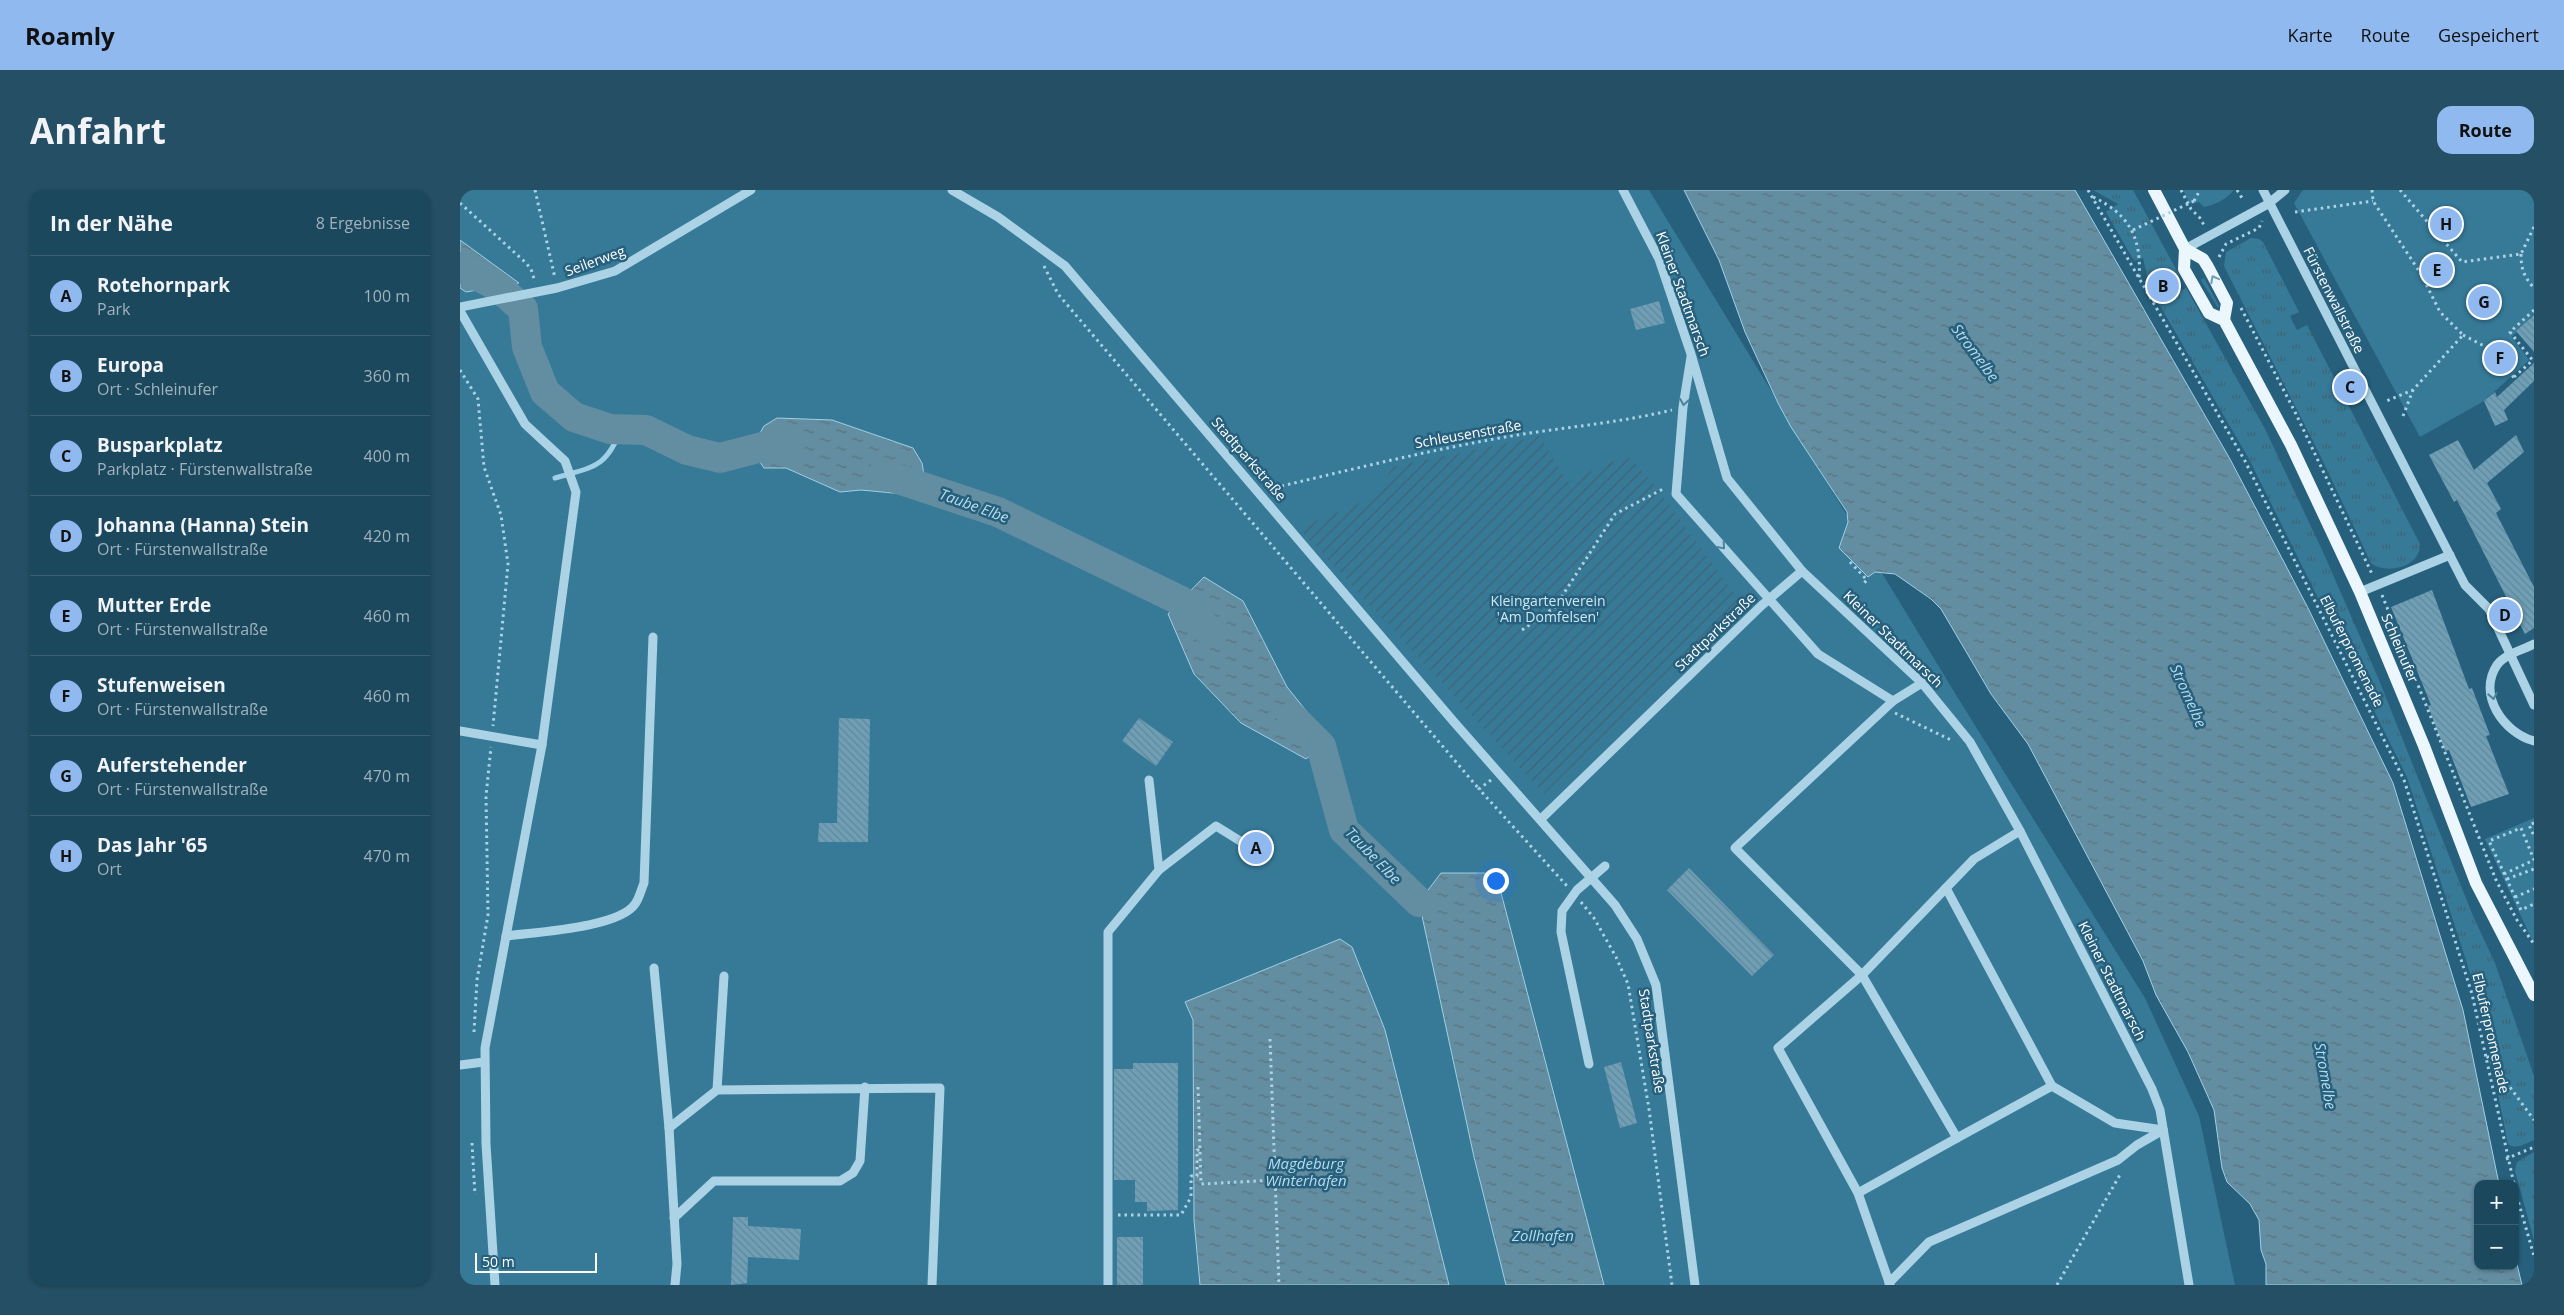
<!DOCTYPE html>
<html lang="de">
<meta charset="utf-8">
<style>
body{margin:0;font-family:"Open Sans",sans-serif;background:#254f64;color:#f1f3f6}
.controls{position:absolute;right:15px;bottom:15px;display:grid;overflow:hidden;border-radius:10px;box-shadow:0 1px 4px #0004}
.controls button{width:45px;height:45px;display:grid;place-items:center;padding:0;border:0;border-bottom:1px solid #3a6073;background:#1c485e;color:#f1f3f6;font:25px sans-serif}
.scale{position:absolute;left:15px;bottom:12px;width:122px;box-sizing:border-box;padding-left:5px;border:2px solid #fff;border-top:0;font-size:14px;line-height:18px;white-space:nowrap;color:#fff;-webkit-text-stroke:4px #26607d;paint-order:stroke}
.you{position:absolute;left:1035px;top:690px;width:18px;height:18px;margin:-12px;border:4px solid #fff;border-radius:50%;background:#1a73e8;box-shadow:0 0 0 8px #1a73e833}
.badge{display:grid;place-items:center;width:32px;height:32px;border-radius:50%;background:#90b9f0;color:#111;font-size:16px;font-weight:700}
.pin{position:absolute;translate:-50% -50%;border:2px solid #fff;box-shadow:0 1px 5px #0006}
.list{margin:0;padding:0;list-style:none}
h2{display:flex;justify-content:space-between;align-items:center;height:65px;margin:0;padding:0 20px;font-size:21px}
h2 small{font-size:16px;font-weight:400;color:#a0b2bc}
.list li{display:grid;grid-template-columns:32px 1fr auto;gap:15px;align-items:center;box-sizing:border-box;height:80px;padding:0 20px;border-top:1px solid #3a6073}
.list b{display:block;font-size:19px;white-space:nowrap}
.list p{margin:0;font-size:16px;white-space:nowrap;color:#a0b2bc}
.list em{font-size:16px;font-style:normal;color:#a0b2bc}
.map{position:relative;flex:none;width:2074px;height:1095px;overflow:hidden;border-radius:15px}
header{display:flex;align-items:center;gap:30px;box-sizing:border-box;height:70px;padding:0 25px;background:#90b9f0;color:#111}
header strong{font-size:24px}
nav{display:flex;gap:28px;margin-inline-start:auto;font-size:18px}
.intro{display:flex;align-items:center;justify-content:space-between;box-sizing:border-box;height:120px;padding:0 30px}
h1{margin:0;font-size:35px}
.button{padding:12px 22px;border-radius:15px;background:#90b9f0;color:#111;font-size:18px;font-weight:700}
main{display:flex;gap:30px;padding:0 30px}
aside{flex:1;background:#1c485e;border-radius:15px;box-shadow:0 1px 4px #0004}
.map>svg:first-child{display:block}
.grass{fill:url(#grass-tufts)}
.park{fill:#367a98}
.garden{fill:url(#garden-furrows)}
.water{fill:url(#water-ripples);stroke:#9fd0e5}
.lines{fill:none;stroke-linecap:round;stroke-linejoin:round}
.stream{stroke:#9fd0e5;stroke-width:5}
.river{stroke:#638da0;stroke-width:30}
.building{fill:url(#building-back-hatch)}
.path{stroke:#abd3e5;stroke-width:3;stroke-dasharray:2.5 4;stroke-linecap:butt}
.minor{stroke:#abd3e5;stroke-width:9}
.major{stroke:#ebf6fd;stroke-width:12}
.path-bridge{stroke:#abd3e5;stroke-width:3;stroke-dasharray:2.5 4;stroke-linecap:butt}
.oneway{stroke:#759cb0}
.oneway2{stroke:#4e829c}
.labels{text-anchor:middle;stroke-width:5;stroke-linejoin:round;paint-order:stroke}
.street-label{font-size:14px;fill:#fff;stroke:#26607d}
.park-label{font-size:14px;fill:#cde8f4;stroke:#26607d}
.water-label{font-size:15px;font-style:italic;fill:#b6dced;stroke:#26607d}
</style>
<header>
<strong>Roamly</strong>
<nav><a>Karte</a><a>Route</a><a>Gespeichert</a></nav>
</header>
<div class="intro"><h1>Anfahrt</h1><a class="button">Route</a></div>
<main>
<aside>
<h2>In der Nähe<small>8 Ergebnisse</small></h2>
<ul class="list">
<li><span class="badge">A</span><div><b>Rotehornpark</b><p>Park</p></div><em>100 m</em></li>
<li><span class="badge">B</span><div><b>Europa</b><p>Ort · Schleinufer</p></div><em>360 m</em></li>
<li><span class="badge">C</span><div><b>Busparkplatz</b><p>Parkplatz · Fürstenwallstraße</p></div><em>400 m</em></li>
<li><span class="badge">D</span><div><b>Johanna (Hanna) Stein</b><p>Ort · Fürstenwallstraße</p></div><em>420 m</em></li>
<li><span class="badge">E</span><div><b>Mutter Erde</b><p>Ort · Fürstenwallstraße</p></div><em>460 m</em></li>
<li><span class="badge">F</span><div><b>Stufenweisen</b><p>Ort · Fürstenwallstraße</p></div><em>460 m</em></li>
<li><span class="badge">G</span><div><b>Auferstehender</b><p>Ort · Fürstenwallstraße</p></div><em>470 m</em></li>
<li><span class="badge">H</span><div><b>Das Jahr '65</b><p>Ort</p></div><em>470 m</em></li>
</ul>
</aside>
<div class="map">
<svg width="2074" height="1095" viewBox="0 0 2074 1095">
<defs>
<pattern id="grass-tufts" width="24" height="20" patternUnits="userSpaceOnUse" patternTransform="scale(1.25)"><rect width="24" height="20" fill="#367a98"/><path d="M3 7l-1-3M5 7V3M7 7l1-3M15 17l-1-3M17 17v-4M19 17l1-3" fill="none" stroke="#416372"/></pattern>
<pattern id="garden-furrows" width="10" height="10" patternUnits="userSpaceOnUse" patternTransform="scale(1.25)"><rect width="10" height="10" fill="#367a98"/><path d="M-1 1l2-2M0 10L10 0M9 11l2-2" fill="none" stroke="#416372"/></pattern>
<pattern id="water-ripples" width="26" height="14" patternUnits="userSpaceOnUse" patternTransform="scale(1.25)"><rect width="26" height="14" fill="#638da0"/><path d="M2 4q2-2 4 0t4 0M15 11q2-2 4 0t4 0" fill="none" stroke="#5a737e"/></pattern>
<pattern id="building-back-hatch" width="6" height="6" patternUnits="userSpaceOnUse" patternTransform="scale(1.25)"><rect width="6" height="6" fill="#6e9fb6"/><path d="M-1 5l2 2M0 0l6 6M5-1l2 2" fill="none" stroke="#648696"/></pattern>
</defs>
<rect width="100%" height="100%" fill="#26607d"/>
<!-- grass -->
<g class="grass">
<polygon points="1633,0 1673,0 1718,83 1706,99 1699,103 1688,90 1683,68 1674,71 1646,22 1658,14"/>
<path d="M1791,48l8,1 4,3 36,70 -9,4 7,14 10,-5 113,219c1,23 -34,31 -49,19l-51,-108 -91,-179 -5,-10 2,-14z"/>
<polygon points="1744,88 1759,116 1758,118 1741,90"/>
<path d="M1726,98l79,141 58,123 56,128 94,236 22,47 39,113v64c-9,4 -18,10 -26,4l-28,-140 -73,-227 -158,-318 -90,-155z"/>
<polygon points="2074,962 2074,1050 2055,981 2057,972"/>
</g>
<!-- park -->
<g class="park">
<polygon points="0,0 1189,0 1498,508 1685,808 1739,926 1775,1095 0,1095"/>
<path d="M1723,0h51c-8,9 -18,15 -30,17l-5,-5 -9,2z"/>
<polygon points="1843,0 2074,0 2074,124 2052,147 2069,170 2024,211 1960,247 1834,13"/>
<polygon points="2074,628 2074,754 2025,649"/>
</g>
<!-- garden -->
<polygon class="garden" points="1080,246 1107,292 1167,265 1191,291 1280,411 1084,604 839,338 917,306 932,277"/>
<!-- water -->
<g class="water">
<polygon points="1224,0 1615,0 1770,269 1848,418 1933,593 2003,820 2039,994 2018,994 2018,1076 2055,1076 2055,1066 2062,1095 1806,1095 1806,1074 1801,1060 1799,1030 1790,1014 1767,992 1762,978 1754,920 1728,862 1696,805 1683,771 1568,554 1531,504 1481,419 1471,409 1435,384 1415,382 1408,387 1379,358 1388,332 1387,322 1331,237 1318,213 1285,142 1259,70"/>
<polygon points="0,50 59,93 6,102 0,98"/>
<polygon points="317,228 372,230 453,258 462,273 465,291 454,305 401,300 380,302 326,278 304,278 291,259 304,236"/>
<polygon points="744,387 783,411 827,497 860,538 861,556 846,569 781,533 734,484 708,424"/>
<polygon points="981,683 1025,683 1039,695 1144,1095 1046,1095 1014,967 959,712"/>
<polygon points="880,749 892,757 925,840 989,1095 740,1095 734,1030 733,830 725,812"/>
</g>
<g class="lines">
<!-- stream -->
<path class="stream" d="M95,288c37,-11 51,-9 66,-49"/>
<!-- river -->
<g class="river">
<polyline points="0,77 37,96 63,119 67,157 85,202 114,227 150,239 186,240 227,260 260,268 314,254 330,259"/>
<polyline points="423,284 538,322 721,411 748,440"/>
<polyline points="832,527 861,556 884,640 959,712"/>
</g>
</g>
<!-- building -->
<g class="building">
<polygon points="1199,111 1205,133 1176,140 1170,119"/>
<polygon points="2074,125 2074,162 2056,141"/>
<polygon points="2074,173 2074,191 2044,220 2048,230 2035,236 2024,211 2035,202 2037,207"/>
<polygon points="2056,245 2064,262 2027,293 2041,319 2036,323 2074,397 2074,438 2065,444 1997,310 1994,312 1969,265 1998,250 2014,280"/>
<polygon points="1972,400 2009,499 2012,498 2030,545 2026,546 2049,604 2011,617 1989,560 1985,561 1968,516 1971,515 1931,417"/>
<polygon points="379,528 410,529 408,652 358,652 359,633 377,633"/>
<polygon points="679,528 713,552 696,576 662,551"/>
<polygon points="1229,678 1314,765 1292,786 1207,700"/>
<polygon points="1161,872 1177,933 1160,938 1144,877"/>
<polygon points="673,873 718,873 718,1020 687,1021 687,1012 675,1012 675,990 654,990 654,879 673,879"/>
<polygon points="273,1027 288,1027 288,1036 341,1039 339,1070 288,1067 287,1093 271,1095"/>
<rect x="657" y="1047" width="26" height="48"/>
</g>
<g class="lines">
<!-- path -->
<g class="path">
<polyline points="75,0 95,88"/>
<polyline points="1628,0 1785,271 1944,590 2012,804 2054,994"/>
<polyline points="1721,0 1731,19 1740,28 1745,37"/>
<polyline points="1777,0 1782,8"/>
<polyline points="1912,0 1913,11 1961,84 1980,122 2003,145 1953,200 1924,212"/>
<polyline points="1940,0 2002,72 2061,64 2074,37"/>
<path d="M1633,7c36,17 49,41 46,81"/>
<polyline points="1734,11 1740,0"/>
<polyline points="0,13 65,72 71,79 75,92"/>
<polyline points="1835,22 1913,11"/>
<path d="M2061,64c0,15 3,23 13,34"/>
<polyline points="1759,67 1766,54 1799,38 1802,31"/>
<polyline points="584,76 598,104 1019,599"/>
<polyline points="1693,112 1719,94"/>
<polyline points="1781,118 1835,222 1913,386"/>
<polyline points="2074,120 2050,142 2074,172"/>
<polyline points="2003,145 2030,159 2056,190"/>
<polyline points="0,180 18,209 24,277 41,325 48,374 33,536"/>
<polyline points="2054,187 2073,170"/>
<polyline points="1943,226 1953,200"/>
<path d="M809,299c80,-19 160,-39 242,-53 54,-9 108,-13 161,-26"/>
<polyline points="1390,372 1407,390 1402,395"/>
<polyline points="1922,405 2036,690 2057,730 2074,754"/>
<polyline points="1062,440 1095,417 1155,324 1205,298"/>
<polyline points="1435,523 1493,551"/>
<polyline points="1031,590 1019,599 1107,696"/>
<polyline points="2074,633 2069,635 2074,646"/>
<polyline points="2044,684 2074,670 2061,638 2029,651 2061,720 2074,714"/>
<polyline points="2047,689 2074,679"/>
<polyline points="2055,707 2074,699"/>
<polyline points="1121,712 1134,728 1156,767 1168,794 1189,919 1212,1095"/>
<polyline points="14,842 17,790 28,725 26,606 31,557"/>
<polyline points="810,849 819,1095"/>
<polyline points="2027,866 2074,930"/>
<polyline points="738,897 741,994 816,990"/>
<polyline points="12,953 15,1005"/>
<polyline points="2046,969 2074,957"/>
<polyline points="2055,1000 2074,1066"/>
<polyline points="658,1025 721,1025 731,1007 731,986 737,986 737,960 740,960"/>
<polyline points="1597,1095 1661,983"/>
</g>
<!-- minor -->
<g class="minor">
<polyline points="492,0 538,27 605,76 994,532 1155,715 1177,749 1196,795 1235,1095"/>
<polyline points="1163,0 1199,69 1231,164 1267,288 1342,381 1462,493 1510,552 1560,641 1692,899 1700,920 1729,1095"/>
<polyline points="1803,0 2005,395 2029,419 2074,515"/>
<polyline points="1725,59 1808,14 1825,0"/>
<polyline points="0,117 97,98 155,81 291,0"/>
<polyline points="0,121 65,234 105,271 116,302 82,555 25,858 26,954 35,1095"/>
<polyline points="1231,167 1223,217 1216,304 1358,464 1433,511 1462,493"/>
<polyline points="1900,402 1990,365"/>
<path d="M2074,454c-11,6 -29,10 -37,21 -20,30 7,68 37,76"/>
<polyline points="1433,511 1275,658 1402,785 1497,948 1592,896 1655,933 1703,940"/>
<polyline points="0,541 82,555"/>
<polyline points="1081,629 1301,416 1342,381"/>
<polyline points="699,680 756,636 785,654"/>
<polyline points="1486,698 1592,896"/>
<path d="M46,746c28,-4 113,-8 129,-32 4,-5 6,-14 9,-21l9,-246"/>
<polyline points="194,778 209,938 217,1074 215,1095"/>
<polyline points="1129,874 1101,742 1102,721 1117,700 1145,676"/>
<polyline points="0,875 24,872"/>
<polyline points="257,900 264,786"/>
<polyline points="209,938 257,900 480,898 472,1095"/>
<polyline points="1398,1003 1497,948"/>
<polyline points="214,1028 254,991 380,991 393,983 400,971 405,897"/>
<polyline points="1429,1093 1469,1052 1658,970 1677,955 1703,940"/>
<polyline points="648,1095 648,742 699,680 689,590"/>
<polyline points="1430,1095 1398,1003 1318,858 1402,785 1514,669 1560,641"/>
</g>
<!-- major -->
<g class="major">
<polyline points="1694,0 1725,59 1724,79 1749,123 1764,130 1831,255 1900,402 1964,556 2016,693 2074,805"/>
<polyline points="1725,59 1743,69 1748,77 1767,113 1764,130"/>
</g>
<!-- path-bridge -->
<polyline class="path-bridge" points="1673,40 1734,11"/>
</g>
<!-- one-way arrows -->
<defs><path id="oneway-chevron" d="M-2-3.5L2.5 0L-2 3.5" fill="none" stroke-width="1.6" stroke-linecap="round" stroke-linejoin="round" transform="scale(1.25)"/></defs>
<use class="oneway" href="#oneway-chevron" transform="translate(1754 89) rotate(-118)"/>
<g class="oneway2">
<use href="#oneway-chevron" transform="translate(1224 212) rotate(99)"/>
<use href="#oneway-chevron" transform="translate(1262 356) rotate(49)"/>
<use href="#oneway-chevron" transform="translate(2033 506) rotate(80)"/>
</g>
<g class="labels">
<!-- street labels -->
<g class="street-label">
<text transform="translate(135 71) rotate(-20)" y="5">Seilerweg</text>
<text transform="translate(1223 104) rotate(70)" y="5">Kleiner Stadtmarsch</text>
<text transform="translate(1874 110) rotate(63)" y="5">Fürstenwallstraße</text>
<text transform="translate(1008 244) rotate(-10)" y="5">Schleusenstraße</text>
<text transform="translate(789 269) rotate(49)" y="5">Stadtparkstraße</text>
<text transform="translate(1255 442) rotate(-44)" y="5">Stadtparkstraße</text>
<text transform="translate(1433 449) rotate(44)" y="5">Kleiner Stadtmarsch</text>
<text transform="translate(1940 458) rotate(67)" y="5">Schleinufer</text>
<text transform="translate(1892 461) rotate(63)" y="5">Elbuferpromenade</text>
<text transform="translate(1652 791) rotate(63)" y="5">Kleiner Stadtmarsch</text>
<text transform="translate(2031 843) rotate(77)" y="5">Elbuferpromenade</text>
<text transform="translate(1192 851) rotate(81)" y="5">Stadtparkstraße</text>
</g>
<!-- park labels -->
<g class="park-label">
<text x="1088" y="416">Kleingartenverein<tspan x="1088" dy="16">'Am Domfelsen'</tspan></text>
</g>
<!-- water labels -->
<g class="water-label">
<text transform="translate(1515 163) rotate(53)" y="5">Stromelbe</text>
<text transform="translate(514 316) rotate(20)" y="5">Taube Elbe</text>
<text transform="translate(1728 506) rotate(66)" y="5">Stromelbe</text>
<text transform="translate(913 666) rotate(46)" y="5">Taube Elbe</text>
<text transform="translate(1865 886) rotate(80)" y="5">Stromelbe</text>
<text x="846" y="979">Magdeburg<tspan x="846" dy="17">Winterhafen</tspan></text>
<text x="1083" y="1051">Zollhafen</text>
</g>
</g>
</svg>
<div class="controls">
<button>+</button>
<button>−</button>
</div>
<div class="scale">50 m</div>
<div class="you"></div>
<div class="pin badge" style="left:796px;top:658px">A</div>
<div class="pin badge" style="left:1703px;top:96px">B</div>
<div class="pin badge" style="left:1890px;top:197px">C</div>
<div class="pin badge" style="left:2045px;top:425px">D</div>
<div class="pin badge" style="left:1977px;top:80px">E</div>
<div class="pin badge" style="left:2040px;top:168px">F</div>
<div class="pin badge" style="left:2024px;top:112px">G</div>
<div class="pin badge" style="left:1986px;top:34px">H</div>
</div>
</main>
